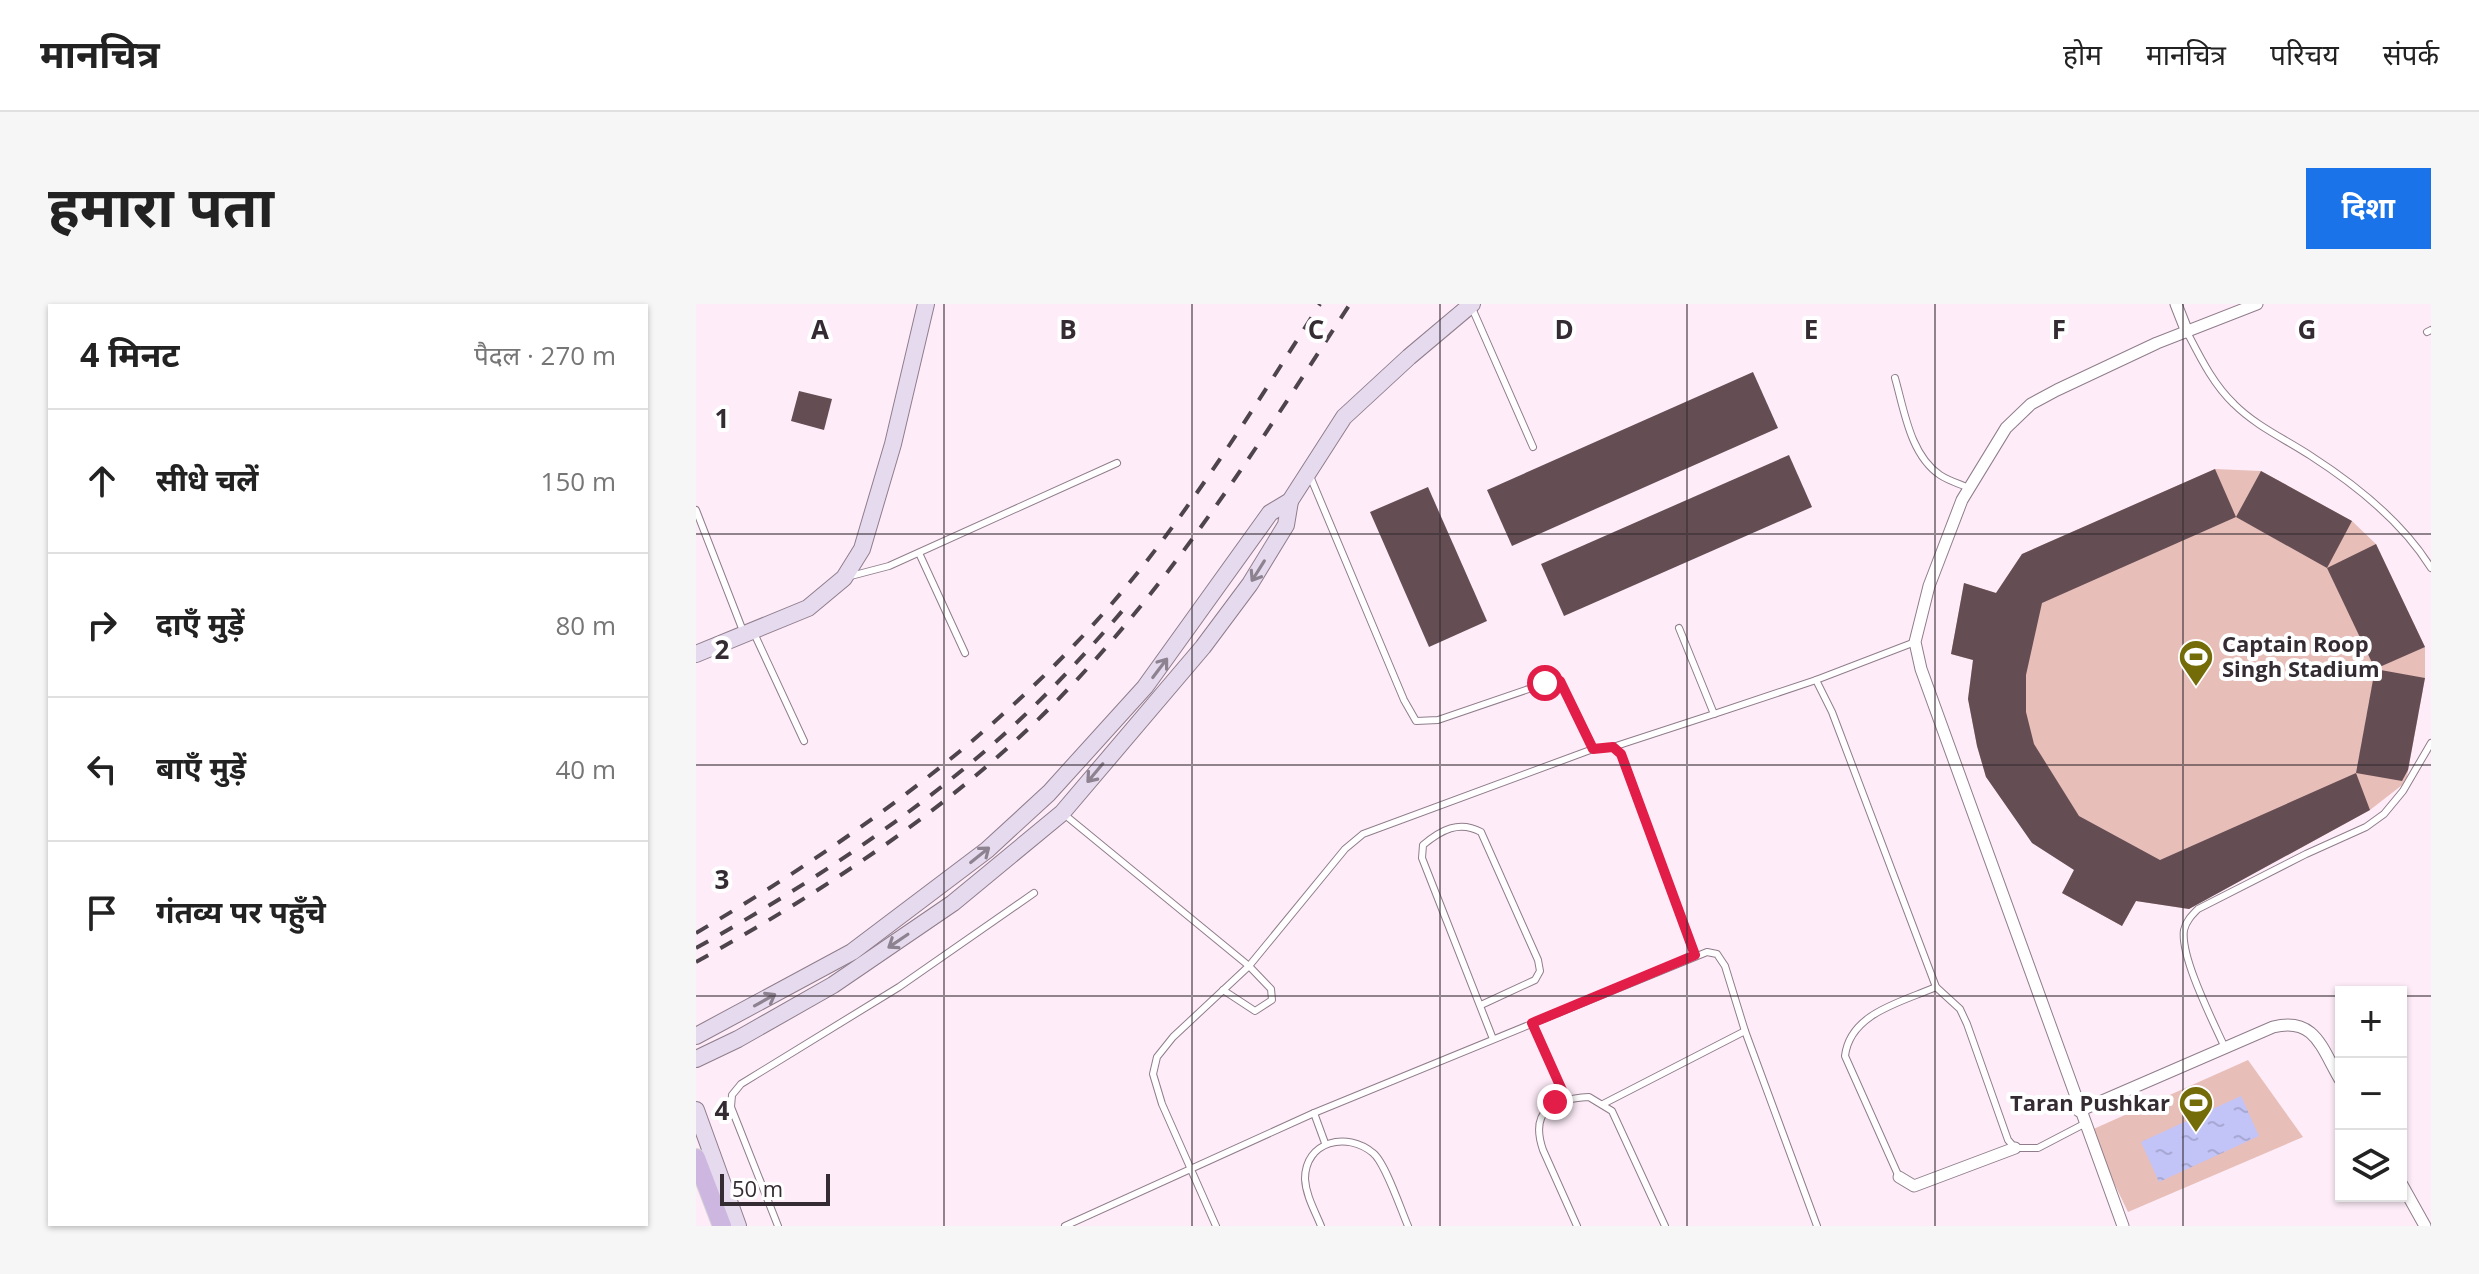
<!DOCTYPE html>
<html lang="hi">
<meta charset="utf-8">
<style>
body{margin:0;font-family:"Open Sans","Noto Sans Devanagari",sans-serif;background:#f6f6f6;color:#222}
.controls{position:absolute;right:24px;bottom:24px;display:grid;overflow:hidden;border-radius:0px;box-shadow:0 2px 6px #0004}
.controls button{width:72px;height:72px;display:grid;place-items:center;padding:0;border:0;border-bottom:2px solid #e0e0e0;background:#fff;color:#222;font:40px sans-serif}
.scale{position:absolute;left:24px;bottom:20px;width:110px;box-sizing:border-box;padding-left:8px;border:4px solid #342c32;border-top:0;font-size:22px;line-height:28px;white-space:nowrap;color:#342c32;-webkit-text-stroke:6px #fff;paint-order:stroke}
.stop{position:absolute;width:24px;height:24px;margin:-18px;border:6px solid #e11d48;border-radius:50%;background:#fff}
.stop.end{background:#e11d48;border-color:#fff;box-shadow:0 2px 8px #0008}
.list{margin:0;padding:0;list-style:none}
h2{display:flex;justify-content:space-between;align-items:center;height:104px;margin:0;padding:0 32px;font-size:34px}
h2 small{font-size:26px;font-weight:400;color:#767676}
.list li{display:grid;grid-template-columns:52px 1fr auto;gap:24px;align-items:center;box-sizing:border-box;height:144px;padding:0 32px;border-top:2px solid #e0e0e0}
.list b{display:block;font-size:30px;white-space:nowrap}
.list em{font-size:26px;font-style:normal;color:#767676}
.icon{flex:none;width:44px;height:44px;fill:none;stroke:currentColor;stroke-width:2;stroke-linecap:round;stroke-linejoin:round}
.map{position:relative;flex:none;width:1735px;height:922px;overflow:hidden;border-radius:0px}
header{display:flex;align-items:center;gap:48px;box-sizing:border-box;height:112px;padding:0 40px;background:#fff;border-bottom:2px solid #e0e0e0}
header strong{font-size:38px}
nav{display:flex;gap:44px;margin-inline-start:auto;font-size:28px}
.intro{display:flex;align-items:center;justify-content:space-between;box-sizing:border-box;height:192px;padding:0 48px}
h1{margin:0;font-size:56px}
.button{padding:20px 36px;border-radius:0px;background:#1a73e8;color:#fff;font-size:28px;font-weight:700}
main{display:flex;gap:48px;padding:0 48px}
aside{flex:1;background:#fff;border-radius:0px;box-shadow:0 2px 6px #0004}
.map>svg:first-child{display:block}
.grass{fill:#e8beb9}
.water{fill:url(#water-ripples)}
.building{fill:#644e54}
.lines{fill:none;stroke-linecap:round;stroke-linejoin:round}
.lane-casing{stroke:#907d8b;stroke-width:8}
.street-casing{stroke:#907d8b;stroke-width:13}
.secondary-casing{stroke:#907d8b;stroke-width:18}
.primary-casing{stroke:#d6d5d6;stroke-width:20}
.lane{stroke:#fff;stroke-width:6}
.street{stroke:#fff;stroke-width:11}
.secondary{stroke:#e6daef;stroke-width:16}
.primary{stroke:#cdb6e0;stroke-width:18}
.rail{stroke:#4e454c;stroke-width:4;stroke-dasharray:14 14;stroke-linecap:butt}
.oneway{stroke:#8d8390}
.route{stroke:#e11d48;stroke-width:10}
.grid{fill:none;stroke:#342c32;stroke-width:2;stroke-opacity:0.55}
.labels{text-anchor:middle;stroke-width:8;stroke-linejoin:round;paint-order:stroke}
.poi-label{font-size:22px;font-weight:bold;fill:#342c32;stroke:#fff;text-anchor:start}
.grid-label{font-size:26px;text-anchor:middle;font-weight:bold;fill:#342c32;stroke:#fff;stroke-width:8;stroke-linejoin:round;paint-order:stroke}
</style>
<header>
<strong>मानचित्र</strong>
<nav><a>होम</a><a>मानचित्र</a><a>परिचय</a><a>संपर्क</a></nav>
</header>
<div class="intro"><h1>हमारा पता</h1><a class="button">दिशा</a></div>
<main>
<aside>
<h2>4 मिनट<small>पैदल · 270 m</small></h2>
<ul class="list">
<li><svg class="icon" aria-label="ahead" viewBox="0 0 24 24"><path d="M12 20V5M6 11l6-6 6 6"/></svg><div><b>सीधे चलें</b></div><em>150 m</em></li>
<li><svg class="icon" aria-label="right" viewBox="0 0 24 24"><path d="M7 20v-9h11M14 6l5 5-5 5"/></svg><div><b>दाएँ मुड़ें</b></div><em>80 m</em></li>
<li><svg class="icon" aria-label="left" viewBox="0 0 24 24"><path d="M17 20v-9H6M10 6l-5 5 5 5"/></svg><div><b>बाएँ मुड़ें</b></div><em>40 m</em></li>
<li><svg class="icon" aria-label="arrive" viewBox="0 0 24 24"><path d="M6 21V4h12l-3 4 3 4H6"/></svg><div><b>गंतव्य पर पहुँचे</b></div></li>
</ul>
</aside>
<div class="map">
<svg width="1735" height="922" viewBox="0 0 1735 922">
<defs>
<pattern id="water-ripples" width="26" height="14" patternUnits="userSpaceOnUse" patternTransform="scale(2)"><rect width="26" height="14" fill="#c2c3f7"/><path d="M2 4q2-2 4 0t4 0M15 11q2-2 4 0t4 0" fill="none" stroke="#a7a8d4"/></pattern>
</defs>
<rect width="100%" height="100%" fill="#feedf9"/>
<!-- grass -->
<g class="grass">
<polygon points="1519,165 1565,167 1656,217 1680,240 1729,343 1729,374 1710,478 1674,506 1493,605 1440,597 1426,622 1366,589 1378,566 1290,473 1281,442 1272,395 1277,356 1255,350 1268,279 1300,289 1326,250"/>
<polygon points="1552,756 1607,833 1432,908 1393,827"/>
</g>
<!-- water -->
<polygon class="water" points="1545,792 1563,832 1463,878 1445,838"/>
<!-- building -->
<g class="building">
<polygon points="1057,68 1082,124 816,242 791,186"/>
<polygon points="103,87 136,95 128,126 95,117"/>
<polygon points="1093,151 1116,203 868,312 845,260"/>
<polygon points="1519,165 1540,213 1346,299 1330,371 1330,408 1338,440 1383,512 1464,556 1660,469 1674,506 1493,605 1440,597 1426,622 1366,589 1378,566 1336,539 1290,473 1281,442 1272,395 1277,356 1255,350 1268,279 1300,289 1326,250"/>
<polygon points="1565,167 1656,217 1631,264 1540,213"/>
<polygon points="732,183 791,317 733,343 674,208"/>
<polygon points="1680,240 1729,343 1679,365 1631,264"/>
<polygon points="1679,365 1729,374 1712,466 1706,477 1660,469"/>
</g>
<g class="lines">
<defs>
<g id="lane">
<polyline points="776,4 837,143"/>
<path d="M1491,28c13,25 26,52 47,72 22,22 51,35 77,52 45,29 91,65 120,112"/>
<polyline points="1731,28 1735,26"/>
<path d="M1199,74c9,31 15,77 45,97 9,6 20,9 29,13"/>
<polyline points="614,172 708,396 720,417 742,416 859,376 864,377 897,445"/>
<polyline points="0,206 47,327"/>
<polyline points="223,249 269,349"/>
<polyline points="151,273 193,262 421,159"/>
<polyline points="983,324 1018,410 1120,376 1219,338"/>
<polyline points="57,327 108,437"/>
<polyline points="1120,376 1136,408 1240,683 1264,705 1271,720 1312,836 1319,844 1342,844 1388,820"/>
<polyline points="917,443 1018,410"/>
<polyline points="369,511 553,662 575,685 576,696 559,707 527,686"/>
<path d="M785,701l54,-25 5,-9 -2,-11 -57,-128c-22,-12 -40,-2 -58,13l-1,13 71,181"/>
<polyline points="836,719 870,795"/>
<path d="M1529,744c-12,-27 -45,-91 -41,-118 2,-9 8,-15 14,-21l108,-55 60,-27 18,-13 19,-23 28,-48"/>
<polyline points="907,800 1049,727"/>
<polyline points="618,809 629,839"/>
<path d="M1203,873l-54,-121c5,-43 57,-54 91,-69"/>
<polyline points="82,922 35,803 36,791 45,780 203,683 338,589"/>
<polyline points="369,922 618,809 1011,648 1021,650 1029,662 1049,727 1121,922"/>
<polyline points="520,922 466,800 457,770 461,753 477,733 553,662 649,545 667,530 897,445 917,443 925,450 999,651"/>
<path d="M625,922c-6,-15 -15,-30 -16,-47 0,-38 42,-48 68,-26 12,9 28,57 35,73"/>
<path d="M881,922l-34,-76c-14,-41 11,-51 46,-53l23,14 53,115"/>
</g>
<g id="street">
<polyline points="1480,0 1491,28"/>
<path d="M1383,807l194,-84c43,-11 49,23 68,54"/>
<polyline points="1203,873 1218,882 1319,844"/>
<polyline points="1705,879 1729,922"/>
<polyline points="1427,922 1225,365 1219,338 1233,282 1266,196 1310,124 1335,100 1361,86 1461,39 1561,0"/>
</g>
<g id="secondary">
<polyline points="0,350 112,304 148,274 166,245 197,140 230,0"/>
<polyline points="0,732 156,648 291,546 353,489 449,383 574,209 594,197 648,113 713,53 776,0"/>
<polyline points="0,755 42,735 137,681 257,599 366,509 507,343 554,280 590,221 594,197"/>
<polyline points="0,806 42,922"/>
</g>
<polyline id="primary" points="0,854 26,922"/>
</defs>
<!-- lane casing -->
<use href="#lane" class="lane-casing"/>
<!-- street casing -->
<use href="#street" class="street-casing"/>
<!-- secondary casing -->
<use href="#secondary" class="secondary-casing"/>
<!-- primary casing -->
<use href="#primary" class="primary-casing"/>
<!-- lane -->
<use href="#lane" class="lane"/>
<!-- street -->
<use href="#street" class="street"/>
<!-- secondary -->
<use href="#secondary" class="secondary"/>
<!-- primary -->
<use href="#primary" class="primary"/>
<!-- rail -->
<g class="rail">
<path d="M0,629c176,-104 343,-226 466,-392 57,-76 107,-157 158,-237"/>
<path d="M0,644c104,-58 206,-125 296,-203 47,-41 91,-88 131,-135"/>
<path d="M0,658c135,-75 269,-163 375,-276 109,-115 193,-250 279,-382"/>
</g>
</g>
<!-- one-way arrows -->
<defs><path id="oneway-shaft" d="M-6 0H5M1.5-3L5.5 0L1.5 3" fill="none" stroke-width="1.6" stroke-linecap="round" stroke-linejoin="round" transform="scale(2)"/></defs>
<g class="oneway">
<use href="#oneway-shaft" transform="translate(562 267) rotate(122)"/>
<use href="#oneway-shaft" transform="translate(464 364) rotate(-53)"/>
<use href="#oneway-shaft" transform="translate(399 469) rotate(130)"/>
<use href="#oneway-shaft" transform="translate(284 551) rotate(-39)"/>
<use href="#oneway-shaft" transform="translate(202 637) rotate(146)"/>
<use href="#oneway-shaft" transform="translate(69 696) rotate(-29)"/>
</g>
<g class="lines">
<!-- route -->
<polyline class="route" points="849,379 859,376 864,377 897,445 917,443 925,450 999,651 836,719 870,795 859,798"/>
</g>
<!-- grid -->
<path class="grid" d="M248,0v922M496,0v922M744,0v922M991,0v922M1239,0v922M1487,0v922M0,230h1735M0,461h1735M0,692h1645M1705,692h30"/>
<!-- icons -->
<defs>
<symbol id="stadium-pin" viewBox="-11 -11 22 30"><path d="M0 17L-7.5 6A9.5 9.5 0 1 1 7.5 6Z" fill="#746c08" stroke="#fff"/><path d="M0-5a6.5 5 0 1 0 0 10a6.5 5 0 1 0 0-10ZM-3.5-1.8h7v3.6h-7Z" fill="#fff"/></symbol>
</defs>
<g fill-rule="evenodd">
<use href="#stadium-pin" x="1480" y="333" width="40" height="54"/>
<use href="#stadium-pin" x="1480" y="779" width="40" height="54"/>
</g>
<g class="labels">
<!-- poi labels -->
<g class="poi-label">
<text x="1526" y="348">Captain Roop<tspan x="1526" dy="25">Singh Stadium</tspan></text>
<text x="1474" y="807" text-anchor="end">Taran Pushkar</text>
</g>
</g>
<g class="grid-label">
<text x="124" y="35">A</text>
<text x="372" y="35">B</text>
<text x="620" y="35">C</text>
<text x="868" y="35">D</text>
<text x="1115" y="35">E</text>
<text x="1363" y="35">F</text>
<text x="1611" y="35">G</text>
<text x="26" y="124">1</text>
<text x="26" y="355">2</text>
<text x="26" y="585">3</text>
<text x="26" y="816">4</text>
</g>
</svg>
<div class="controls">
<button>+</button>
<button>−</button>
<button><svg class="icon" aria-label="layers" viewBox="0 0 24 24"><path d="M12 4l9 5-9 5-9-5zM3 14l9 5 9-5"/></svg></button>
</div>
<div class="scale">50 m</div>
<div class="stop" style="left:849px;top:379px"></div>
<div class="stop end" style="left:859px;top:798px"></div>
</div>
</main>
